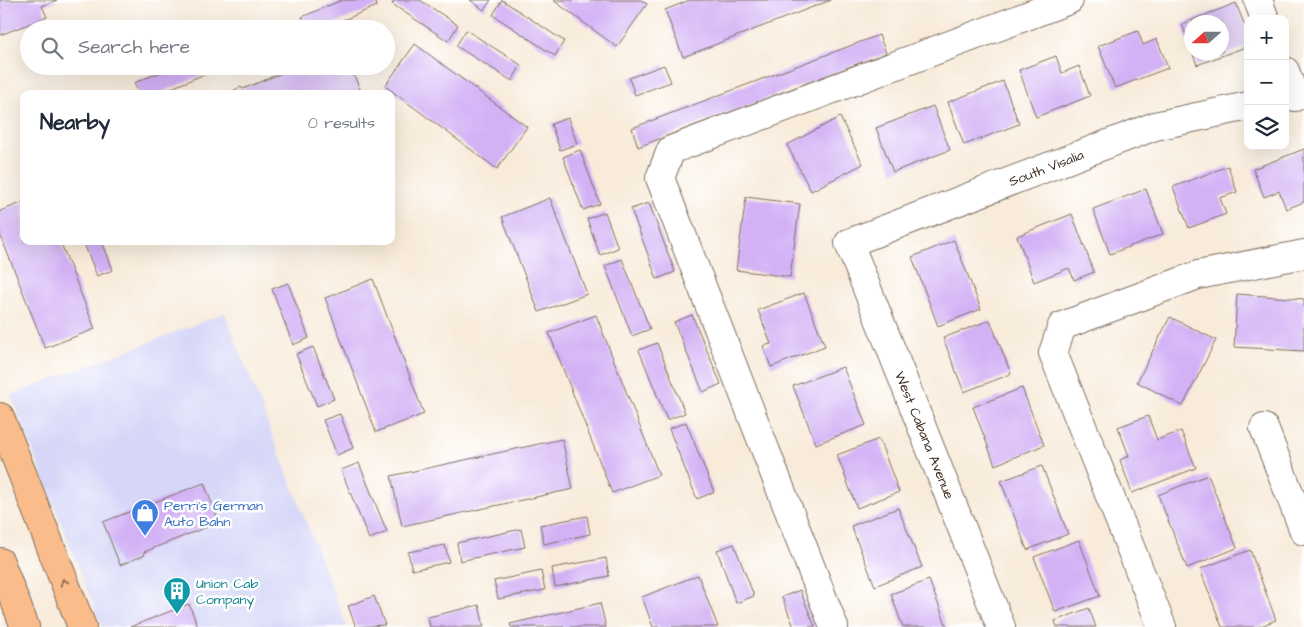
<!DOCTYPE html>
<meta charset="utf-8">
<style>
body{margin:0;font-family:"Architects Daughter",sans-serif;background:#f2f2f3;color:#1f2937}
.controls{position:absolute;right:15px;top:15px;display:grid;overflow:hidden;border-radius:10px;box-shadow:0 5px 20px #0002}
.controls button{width:45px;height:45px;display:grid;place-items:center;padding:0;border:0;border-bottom:1px solid #e0e1e3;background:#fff;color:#1f2937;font:25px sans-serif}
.compass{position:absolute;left:1184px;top:15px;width:45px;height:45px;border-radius:50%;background:#fff;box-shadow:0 5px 20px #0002;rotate:249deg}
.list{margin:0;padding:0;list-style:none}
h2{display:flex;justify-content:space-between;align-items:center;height:65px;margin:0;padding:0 20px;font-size:21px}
h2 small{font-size:16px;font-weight:400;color:#747a83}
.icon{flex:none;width:28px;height:28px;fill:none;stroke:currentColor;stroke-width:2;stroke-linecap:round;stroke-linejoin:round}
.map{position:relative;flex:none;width:1304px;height:627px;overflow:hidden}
.search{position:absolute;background:#fff;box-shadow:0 5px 20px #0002;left:20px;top:20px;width:375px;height:55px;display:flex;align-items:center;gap:12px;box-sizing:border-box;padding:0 18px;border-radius:28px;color:#747a83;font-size:19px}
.panel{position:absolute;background:#fff;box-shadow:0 5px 20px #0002;left:20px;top:90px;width:375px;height:155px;border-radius:10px}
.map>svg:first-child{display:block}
.built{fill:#d6d7f8}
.building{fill:#d2b1f5}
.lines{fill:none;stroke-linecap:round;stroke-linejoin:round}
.minor-casing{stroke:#7d6e60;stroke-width:30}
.major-casing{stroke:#7d6e60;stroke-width:30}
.minor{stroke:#fff;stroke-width:28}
.major{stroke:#fabc8b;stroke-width:28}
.oneway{stroke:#916c4f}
.labels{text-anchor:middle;stroke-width:5;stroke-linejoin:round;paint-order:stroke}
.street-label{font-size:14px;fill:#3b2a1e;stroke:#fff}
.shop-label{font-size:14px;fill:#366cbe;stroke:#fff;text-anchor:start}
.culture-label{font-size:14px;fill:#0d838f;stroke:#fff;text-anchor:start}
</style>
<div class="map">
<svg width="1304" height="627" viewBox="0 0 1304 627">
<rect width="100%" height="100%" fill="#fff"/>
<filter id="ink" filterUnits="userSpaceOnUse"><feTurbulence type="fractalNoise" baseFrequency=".02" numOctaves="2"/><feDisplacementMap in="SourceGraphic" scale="10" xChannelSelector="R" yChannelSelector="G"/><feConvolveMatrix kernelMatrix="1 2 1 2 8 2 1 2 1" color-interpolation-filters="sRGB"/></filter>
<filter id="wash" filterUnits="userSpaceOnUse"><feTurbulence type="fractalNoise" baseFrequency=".0096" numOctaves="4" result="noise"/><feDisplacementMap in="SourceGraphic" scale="20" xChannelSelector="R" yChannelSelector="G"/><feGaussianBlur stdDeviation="1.12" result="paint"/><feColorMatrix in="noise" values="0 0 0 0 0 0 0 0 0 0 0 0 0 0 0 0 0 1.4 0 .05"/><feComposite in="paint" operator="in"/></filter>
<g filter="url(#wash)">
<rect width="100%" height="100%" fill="#f8ebda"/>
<!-- built -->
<polygon class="built" points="225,313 347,627 102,627 11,395"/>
<g id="blocks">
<!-- building -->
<g class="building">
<polygon points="0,0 57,0 42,6 47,17 0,35"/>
<polygon points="342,0 375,0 377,6 322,29 307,29 302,17"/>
<polygon points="395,0 420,0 458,25 448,41 392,4"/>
<polygon points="470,0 491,0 484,10"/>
<polygon points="502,0 564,41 555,56 493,15"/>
<polygon points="553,0 641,0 647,4 617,47"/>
<polygon points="690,0 831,0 683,57 665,10"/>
<polygon points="1236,3 1248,34 1248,46 1197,65 1192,52 1222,52 1222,22 1192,22 1191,50 1182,24"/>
<polygon points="291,21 294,29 271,29"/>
<polygon points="466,30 521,65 512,81 456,46"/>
<polygon points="1138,31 1143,45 1157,39 1168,68 1115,88 1098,46"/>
<polygon points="879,35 886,53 638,147 632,128"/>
<polygon points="415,44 527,127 497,169 385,86"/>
<polygon points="1056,56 1062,73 1079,66 1090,96 1036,117 1019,70"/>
<polygon points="664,65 671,82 635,95 629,78"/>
<polygon points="175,66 224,66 157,94 139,94 134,83"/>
<polygon points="298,66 350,66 362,94 226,94 241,87 243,89"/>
<polygon points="1003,81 1019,124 964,145 948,102"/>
<polygon points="933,106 950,150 893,172 876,128"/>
<polygon points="840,117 863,164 811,191 787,145"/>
<polygon points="568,118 577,144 560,150 551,124"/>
<polygon points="1304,149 1304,202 1286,209 1279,191 1264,197 1253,169"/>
<polygon points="580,150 600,204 583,210 563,157"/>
<polygon points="1228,166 1237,192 1220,198 1226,214 1189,228 1173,187"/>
<polygon points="1146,189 1163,234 1110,254 1093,209"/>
<polygon points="746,197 800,204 790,277 736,270"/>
<polygon points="550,198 587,294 539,312 502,217"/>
<polygon points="24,202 24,241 60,241 95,329 45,348 0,234 0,211"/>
<polygon points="649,203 675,272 657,279 631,209"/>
<polygon points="605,212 618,248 600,255 587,219"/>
<polygon points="1072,214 1094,272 1074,280 1069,268 1034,282 1017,236"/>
<polygon points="954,240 981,309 938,326 912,257"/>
<polygon points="83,241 102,241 113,270 97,276"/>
<polygon points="622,259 650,329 632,336 605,266"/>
<polygon points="373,279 424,414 376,432 325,298"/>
<polygon points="288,283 309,338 293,345 272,289"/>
<polygon points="804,293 825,346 771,367 763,346 771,344 758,310"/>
<polygon points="1237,294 1304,299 1304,351 1234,347"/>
<polygon points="596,315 659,475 612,493 549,333"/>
<polygon points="692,315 721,384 703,392 674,322"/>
<polygon points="1170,317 1216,340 1183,406 1137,382"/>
<polygon points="990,320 1011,374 964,392 943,338"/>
<polygon points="657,343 685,413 667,420 639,350"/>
<polygon points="313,347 334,399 317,406 296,354"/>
<polygon points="843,367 866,425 816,444 793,386"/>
<polygon points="1022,388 1044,445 995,465 973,407"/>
<polygon points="340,414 353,448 337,455 323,420"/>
<polygon points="1148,416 1157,440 1181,431 1196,468 1132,493 1120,460 1129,456 1118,427"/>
<polygon points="686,422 714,492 697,499 669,429"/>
<polygon points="562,439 573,489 402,526 391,476"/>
<polygon points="879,439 899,492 857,508 837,455"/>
<polygon points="359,463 387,532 369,539 341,470"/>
<polygon points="1042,466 1068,534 1027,550 1001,481"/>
<polygon points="1208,475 1237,548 1187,568 1158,495"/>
<polygon points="204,483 219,522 144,552 145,555 120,565 103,522"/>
<polygon points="898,508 922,567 875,586 851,526"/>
<polygon points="587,516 590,534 544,544 540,525"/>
<polygon points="521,529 525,547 460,561 457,543"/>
<polygon points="1079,540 1100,596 1055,612 1034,557"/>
<polygon points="734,544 754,596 736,603 717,550"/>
<polygon points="445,545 449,562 412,570 408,552"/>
<polygon points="1250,550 1276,620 1258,627 1222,627 1200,569"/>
<polygon points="606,558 609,576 555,587 552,568"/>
<polygon points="541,571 545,590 498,599 494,581"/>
<polygon points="698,575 718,627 653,627 642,597"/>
<polygon points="929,580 947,627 903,627 891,594"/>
<polygon points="800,590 815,627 794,627 782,597"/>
<polygon points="374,596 385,625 356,627 348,606"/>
<polygon points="600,603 606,627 511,627 510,624"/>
<polygon points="189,604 198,627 130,627"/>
<polygon points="479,605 484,627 430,627 428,617"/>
<polygon points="1089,608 1096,627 1057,627 1055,621"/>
</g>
</g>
</g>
<g filter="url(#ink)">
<use href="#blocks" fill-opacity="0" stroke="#7d6e60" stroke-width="1"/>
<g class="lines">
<defs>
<g id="minor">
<polyline points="1258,0 1265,19"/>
<polyline points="1285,71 1295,97"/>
<polyline points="1264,428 1304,531"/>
<polyline points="834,627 660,178 671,150 1069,0"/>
<path id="s1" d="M1001,627l-152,-384 306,-117 93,-20"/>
<polyline points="1162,627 1053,353 1062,326 1198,275 1304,254"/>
</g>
<g id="major">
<polyline points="0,417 82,627"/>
<polyline points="0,562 25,627"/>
</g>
</defs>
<!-- minor casing -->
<use href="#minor" class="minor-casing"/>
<!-- major casing -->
<use href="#major" class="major-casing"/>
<!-- minor -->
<use href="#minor" class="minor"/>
<!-- major -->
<use href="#major" class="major"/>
</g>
<!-- one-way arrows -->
<defs><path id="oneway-chevron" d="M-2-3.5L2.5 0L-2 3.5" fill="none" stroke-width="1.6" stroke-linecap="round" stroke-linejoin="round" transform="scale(1.25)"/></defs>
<use class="oneway" href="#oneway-chevron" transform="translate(64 582) rotate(-111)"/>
</g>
<!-- icons -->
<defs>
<symbol id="shop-pin" viewBox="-11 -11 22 30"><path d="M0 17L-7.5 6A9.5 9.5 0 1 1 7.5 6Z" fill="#3f7fe0" stroke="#fff"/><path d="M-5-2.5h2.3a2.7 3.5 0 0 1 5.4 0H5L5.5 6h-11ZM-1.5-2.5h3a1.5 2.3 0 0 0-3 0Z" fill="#fff"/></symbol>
<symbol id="building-pin" viewBox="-11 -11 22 30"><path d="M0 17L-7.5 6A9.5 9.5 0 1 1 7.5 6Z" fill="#0f9aa8" stroke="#fff"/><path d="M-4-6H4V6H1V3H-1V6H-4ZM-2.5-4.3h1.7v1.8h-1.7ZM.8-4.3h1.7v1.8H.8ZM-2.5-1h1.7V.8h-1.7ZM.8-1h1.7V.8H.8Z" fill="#fff"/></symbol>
</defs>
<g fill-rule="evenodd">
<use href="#shop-pin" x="129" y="497" width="32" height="43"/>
<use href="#building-pin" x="161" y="575" width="32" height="43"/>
</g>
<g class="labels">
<!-- street labels -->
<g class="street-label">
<text dy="5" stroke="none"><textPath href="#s1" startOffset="624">South Visalia</textPath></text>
<text transform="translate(925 435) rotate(68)" y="5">West Cabana Avenue</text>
</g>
<!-- shop labels -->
<g class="shop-label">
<text x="164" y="510">Perri's German<tspan x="164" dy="16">Auto Bahn</tspan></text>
</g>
<!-- culture labels -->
<g class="culture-label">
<text x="196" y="588">Union Cab<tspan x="196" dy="16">Company</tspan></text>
</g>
</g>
</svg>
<div class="controls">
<button>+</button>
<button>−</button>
<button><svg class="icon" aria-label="layers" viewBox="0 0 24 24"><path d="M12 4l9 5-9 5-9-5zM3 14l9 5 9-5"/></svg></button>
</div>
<svg class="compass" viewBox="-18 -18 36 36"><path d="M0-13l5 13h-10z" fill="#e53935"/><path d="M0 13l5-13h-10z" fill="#747a83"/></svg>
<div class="search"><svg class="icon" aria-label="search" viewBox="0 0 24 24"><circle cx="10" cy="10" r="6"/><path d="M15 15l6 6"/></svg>Search here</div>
<section class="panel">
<h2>Nearby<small>0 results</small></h2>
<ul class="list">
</ul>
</section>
</div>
